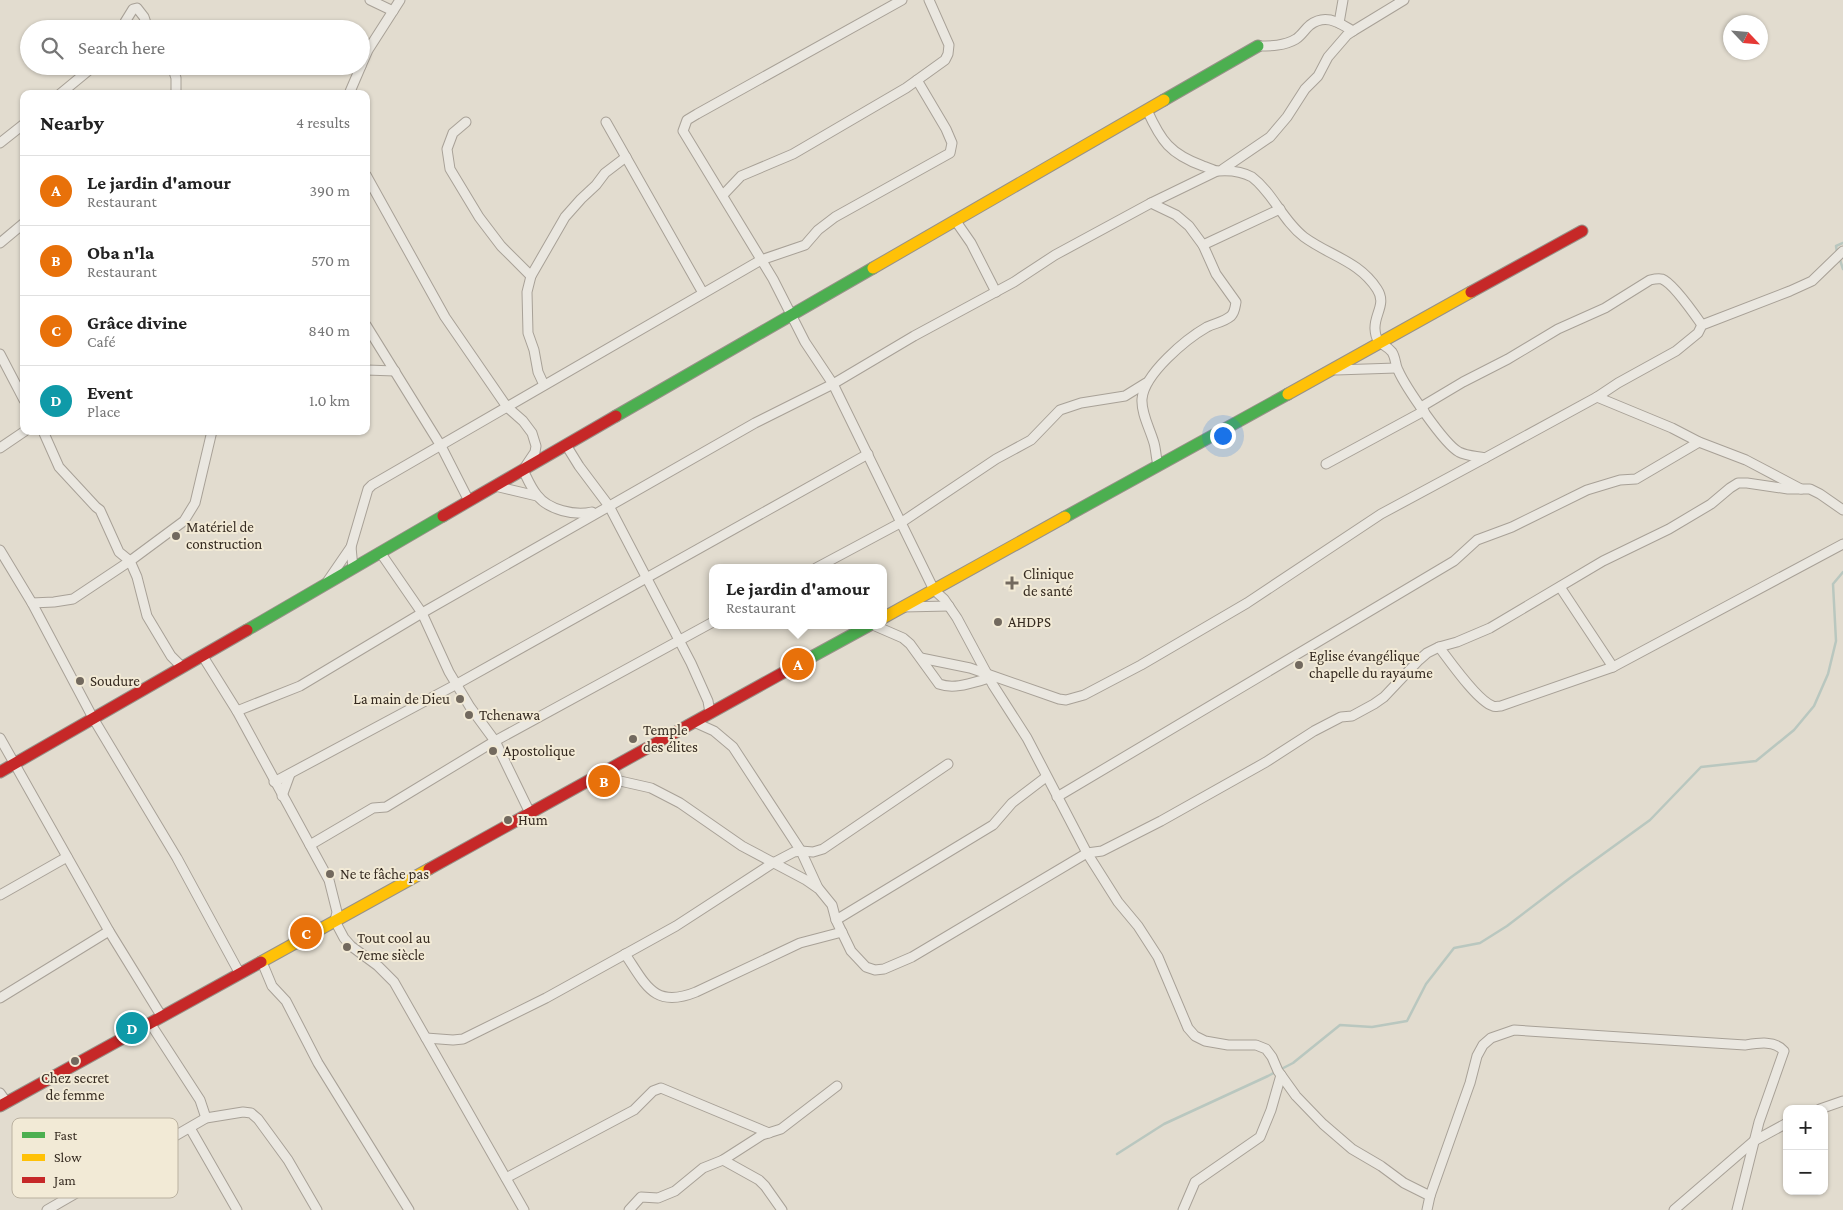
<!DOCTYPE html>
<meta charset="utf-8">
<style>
body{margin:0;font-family:"Crimson Pro",serif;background:#f2f2f2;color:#222}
.controls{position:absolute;right:15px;bottom:15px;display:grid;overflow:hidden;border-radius:10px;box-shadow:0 1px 4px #0004}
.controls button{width:45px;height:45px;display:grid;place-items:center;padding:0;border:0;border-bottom:1px solid #e0e0e0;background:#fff;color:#222;font:25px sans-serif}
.compass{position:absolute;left:1723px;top:15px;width:45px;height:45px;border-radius:50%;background:#fff;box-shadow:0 1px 4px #0004;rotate:116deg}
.you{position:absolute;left:1222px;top:435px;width:18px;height:18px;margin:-12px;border:4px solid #fff;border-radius:50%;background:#1a73e8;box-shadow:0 0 0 8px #1a73e833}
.badge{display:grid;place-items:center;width:32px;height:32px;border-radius:50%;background:#72695e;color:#fff;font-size:16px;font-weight:700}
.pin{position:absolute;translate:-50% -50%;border:2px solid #fff;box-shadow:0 1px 5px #0006}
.popup{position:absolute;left:709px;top:564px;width:178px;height:65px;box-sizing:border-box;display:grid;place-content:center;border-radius:10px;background:#fff;filter:drop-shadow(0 1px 4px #0005);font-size:16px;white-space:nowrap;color:#767676}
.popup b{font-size:19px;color:#222}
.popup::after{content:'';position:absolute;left:50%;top:100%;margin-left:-10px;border:10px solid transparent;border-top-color:#fff}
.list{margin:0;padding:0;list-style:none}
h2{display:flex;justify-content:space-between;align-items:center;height:65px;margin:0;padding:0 20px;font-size:21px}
h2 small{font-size:16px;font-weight:400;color:#767676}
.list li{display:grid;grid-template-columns:32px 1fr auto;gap:15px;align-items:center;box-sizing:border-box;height:70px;padding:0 20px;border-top:1px solid #e0e0e0}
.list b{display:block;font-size:19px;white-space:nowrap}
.list p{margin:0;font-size:16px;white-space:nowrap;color:#767676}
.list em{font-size:16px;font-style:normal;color:#767676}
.icon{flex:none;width:28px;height:28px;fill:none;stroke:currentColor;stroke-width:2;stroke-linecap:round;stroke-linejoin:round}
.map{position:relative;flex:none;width:1843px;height:1210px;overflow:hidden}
.search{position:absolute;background:#fff;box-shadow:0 1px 4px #0004;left:20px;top:20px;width:350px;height:55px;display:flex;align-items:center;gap:12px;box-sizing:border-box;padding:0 18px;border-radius:28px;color:#767676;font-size:19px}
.panel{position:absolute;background:#fff;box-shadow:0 1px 4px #0004;left:20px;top:90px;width:350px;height:345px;border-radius:10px}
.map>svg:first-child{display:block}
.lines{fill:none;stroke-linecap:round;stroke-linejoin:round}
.stream{stroke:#b9c7bf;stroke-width:2.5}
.street-casing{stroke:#a8a197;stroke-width:11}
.fast-casing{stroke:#979188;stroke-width:13}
.slow-casing{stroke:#979188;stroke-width:13}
.jam-casing{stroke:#979188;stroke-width:13}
.street{stroke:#eae7e0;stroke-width:9}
.fast{stroke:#4caf50;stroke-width:11}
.slow{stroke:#ffc107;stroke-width:11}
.jam{stroke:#c62828;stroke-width:11}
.poi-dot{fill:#72695e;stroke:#f2ead6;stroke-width:2}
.labels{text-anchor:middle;stroke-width:4;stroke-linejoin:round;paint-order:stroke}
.poi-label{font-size:15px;fill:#362b21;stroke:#f2ead6;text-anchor:start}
.key{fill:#f2ead6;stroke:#bab1a0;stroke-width:1}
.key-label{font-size:14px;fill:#362b21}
</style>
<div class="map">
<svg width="1843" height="1210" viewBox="0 0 1843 1210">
<rect width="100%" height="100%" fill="#e2dccf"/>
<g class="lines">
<!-- stream -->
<g class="stream">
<polyline points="1837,252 1836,246 1843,243"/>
<polyline points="1839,257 1843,269"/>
<polyline points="1117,1154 1164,1124 1268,1076 1293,1063 1340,1025 1372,1027 1407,1021 1426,984 1454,948 1480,943 1507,926 1570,878 1650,820 1701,767 1756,761 1794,730 1814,706 1828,674 1836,641 1833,584 1843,572"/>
</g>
<defs>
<g id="street">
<polyline points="370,0 393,11"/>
<polyline points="902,0 697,114 687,120 683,131 773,279 805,342 833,384 934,590 944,599 957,618 993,685 1027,738 1087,853 1118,902 1138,926 1158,957 1188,1028 1195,1036 1205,1041 1228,1045 1256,1045 1266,1049 1272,1057 1278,1071 1296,1096 1323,1124 1352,1149 1381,1166 1404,1183 1430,1196"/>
<polyline points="1339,23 1343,0"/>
<polyline points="125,29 125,22 133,9 137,8 144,17 148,29"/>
<path d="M1258,46c13,0 26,0 38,-7 6,-4 9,-10 14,-14 16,-12 29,-2 43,6l51,-31"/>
<polyline points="172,66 176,78 176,94"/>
<polyline points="361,66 368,50 400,0"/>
<polyline points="60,94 94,66"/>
<polyline points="349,94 361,66"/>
<path d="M1147,110c14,31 23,44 56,56 4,1 11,5 15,5 12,-1 23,0 34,6 21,16 31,44 52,60 26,19 55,24 73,52 10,15 -3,25 -2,40 1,17 9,13 17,23 4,6 3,13 6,18 7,16 46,74 61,82 8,4 17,4 26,6l112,-61 21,-14 58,-32 22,-18 4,-8 88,-34 22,-10 31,-30"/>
<polyline points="466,122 453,133 447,149 450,169 479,217 501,246 531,276"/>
<polyline points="606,122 703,293"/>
<polyline points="0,143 24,124"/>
<polyline points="1223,169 1270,137 1287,117 1305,89 1318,76 1328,57 1347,35 1353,31"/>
<path d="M366,175l79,142 62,90 16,14 9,12 4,13 -1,6 -12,18c4,8 8,18 14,25 11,15 38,21 55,17"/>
<polyline points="723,195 741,176 793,154 906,88 945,60 948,54 949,45 929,0"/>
<path d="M1151,203l25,12 13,11 14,19 13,29 20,28c-1,5 -1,10 -5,14 -7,6 -16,7 -24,11 -21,12 -63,47 -65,72 -1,14 8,30 12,44 2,7 2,15 4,22"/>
<polyline points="955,220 971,243 996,292"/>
<polyline points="0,243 24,223"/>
<polyline points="1203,245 1280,209"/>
<polyline points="366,325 441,446 469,501"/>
<polyline points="0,354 24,400"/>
<polyline points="366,370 395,371"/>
<polyline points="1336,370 1396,368"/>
<polyline points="544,385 538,372 534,350 528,333 527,292 531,276 565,217 581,199 596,185 605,173 626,157"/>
<polyline points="1597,397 1672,428 1699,442 1746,460 1801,489 1810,489 1820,494 1843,510"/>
<path d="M1421,407l42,-25 45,-23 50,-30 47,-21 45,-28c4,-1 8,-2 12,-1 11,4 33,36 40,46"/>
<polyline points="43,431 59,467 96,507 100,510 119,552 130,561 137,577 147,616 171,656 182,667"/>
<polyline points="566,445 579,466 609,506 691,663 708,701 710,713"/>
<polyline points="0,448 25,431"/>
<polyline points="1326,464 1424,411"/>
<polyline points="495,486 537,496"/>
<polyline points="351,547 353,568"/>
<polyline points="0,550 32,603 93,718 177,858 240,974"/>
<polyline points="380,552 422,613 449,672 470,707 495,741 530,813"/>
<polyline points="816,568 902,522 996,459 1031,440 1060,410 1081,403 1125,396 1146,383"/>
<polyline points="327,582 351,547 368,489 372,485 761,260 805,245 818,230 835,217 950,153 952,143 946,129 917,80"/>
<polyline points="1560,587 1613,667"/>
<polyline points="32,603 54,602 73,599 130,561 184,521 195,503 212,431"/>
<polyline points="903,607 949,606"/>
<path d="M873,625l30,13 7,6 29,40c16,6 35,-2 51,-6"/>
<path d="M1439,647c10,13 39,55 54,59 2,1 5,0 8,0l112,-39 230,-123"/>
<polyline points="202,655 237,711 329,880 337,912 335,921 344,938 351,946 378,966 394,982 524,1210"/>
<polyline points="921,658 970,668 1059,699 1066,700 1084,695 1141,665 1247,603 1381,514 1485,458"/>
<polyline points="237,711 300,686 422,613 755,423 833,384 914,336 1014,282 1055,255 1151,203 1217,171"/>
<polyline points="694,722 714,731 733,747 801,851 818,888"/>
<polyline points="0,738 109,931 162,1017"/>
<polyline points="598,776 651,788 680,803 742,846 806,880 819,889 832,905 836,920 851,951 866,967 875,970 884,969 912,957 1087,853 1102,851 1161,821 1266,762 1314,731 1341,717 1352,716 1374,704 1384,697 1419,660 1427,653 1439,647 1457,642 1490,628 1603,561 1669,529 1711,504 1730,488 1738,483 1747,483 1788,489 1801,489"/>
<polyline points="274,782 457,684 868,454"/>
<polyline points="282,796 290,774"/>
<polyline points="1057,797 1454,561 1477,540 1512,527 1587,490 1620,480 1636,479 1699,442"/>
<polyline points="310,845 373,808 386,807 495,741 713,622"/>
<polyline points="0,895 67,857"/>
<polyline points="836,920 993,825 1012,803 1046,777"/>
<path d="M625,954c21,31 29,55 71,38l104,-49 42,-11"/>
<polyline points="262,962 272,986 286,1001 318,1063 409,1210"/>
<polyline points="0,998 109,931"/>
<polyline points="150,1023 200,1100 206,1118"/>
<polyline points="426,1038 453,1040 463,1039 546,998 676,926 773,863 794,852 801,851 813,852 823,849 948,764"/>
<polyline points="0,1093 7,1103"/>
<polyline points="1820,1109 1843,1101"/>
<polyline points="190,1128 237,1210"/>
<polyline points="723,1160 759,1180 765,1186 782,1210"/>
<polyline points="506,1178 634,1110 653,1091 661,1088 769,1133"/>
<polyline points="47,1210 206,1118 243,1112 251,1113 258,1119 288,1160 317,1210"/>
<polyline points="629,1210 641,1197 658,1198 675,1191 703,1168 723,1160 762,1135 781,1129 837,1086"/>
<polyline points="1183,1210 1195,1182 1260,1137 1271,1110 1281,1075"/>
<path d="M1427,1210l3,-14 40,-113 7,-27 6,-11 8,-7 23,-8 231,15c13,-2 30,-5 39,6l-25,71 -22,88"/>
<polyline points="1674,1210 1754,1141 1787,1123"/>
</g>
<g id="fast">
<polyline points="1164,100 1258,46"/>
<polyline points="616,416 873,268"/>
<polyline points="1065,517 1288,394"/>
<polyline points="247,630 443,516"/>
<polyline points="806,660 870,625"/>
</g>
<g id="slow">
<polyline points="873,268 1164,100"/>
<polyline points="1288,394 1471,292"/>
<polyline points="883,618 1065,517"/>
<polyline points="261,962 429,869"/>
</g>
<g id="jam">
<polyline points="1471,292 1582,231"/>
<polyline points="443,516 616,416"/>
<polyline points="0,772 247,630"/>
<polyline points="429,869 806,660"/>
<polyline points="0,1106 261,962"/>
</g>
</defs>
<!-- street casing -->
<use href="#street" class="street-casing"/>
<!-- fast casing -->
<use href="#fast" class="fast-casing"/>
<!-- slow casing -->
<use href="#slow" class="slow-casing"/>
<!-- jam casing -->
<use href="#jam" class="jam-casing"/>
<!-- street -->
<use href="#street" class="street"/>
<!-- fast -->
<use href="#fast" class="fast"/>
<!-- slow -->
<use href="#slow" class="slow"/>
<!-- jam -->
<use href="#jam" class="jam"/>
</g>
<!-- markers -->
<g class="poi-dot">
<circle cx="176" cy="536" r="5"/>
<path d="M1009.5 575.5h5v5h5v5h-5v5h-5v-5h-5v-5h5z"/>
<circle cx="998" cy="622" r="5"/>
<circle cx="1299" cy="665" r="5"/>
<circle cx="80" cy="681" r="5"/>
<circle cx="460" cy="699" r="5"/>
<circle cx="469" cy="715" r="5"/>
<circle cx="633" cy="739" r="5"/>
<circle cx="493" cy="751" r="5"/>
<circle cx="508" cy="820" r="5"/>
<circle cx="330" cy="874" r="5"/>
<circle cx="347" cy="947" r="5"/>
<circle cx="75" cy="1061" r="5"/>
</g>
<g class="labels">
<!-- poi labels -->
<g class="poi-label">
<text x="186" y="532">Matériel de<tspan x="186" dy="17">construction</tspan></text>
<text x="1023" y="579">Clinique<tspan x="1023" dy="17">de santé</tspan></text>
<text x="1008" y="627">AHDPS</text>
<text x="1309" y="661">Eglise évangélique<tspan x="1309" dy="17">chapelle du rayaume</tspan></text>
<text x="90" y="686">Soudure</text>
<text x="450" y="704" text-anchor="end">La main de Dieu</text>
<text x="479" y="720">Tchenawa</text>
<text x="643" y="735">Temple<tspan x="643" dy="17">des élites</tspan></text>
<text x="503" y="756">Apostolique</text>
<text x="518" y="825">Hum</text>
<text x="340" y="879">Ne te fâche pas</text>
<text x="357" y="943">Tout cool au<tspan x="357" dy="17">7eme siècle</tspan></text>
<text x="75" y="1083" text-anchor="middle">Chez secret<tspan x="75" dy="17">de femme</tspan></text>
</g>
</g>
<!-- legend -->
<rect x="12" y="1118" width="166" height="80" rx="8" class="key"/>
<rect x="22" y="1132" width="23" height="6" fill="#4caf50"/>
<rect x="22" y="1154" width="23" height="7" fill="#ffc107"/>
<rect x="22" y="1177" width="23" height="6" fill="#c62828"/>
<g class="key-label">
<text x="54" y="1140">Fast</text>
<text x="54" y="1162">Slow</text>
<text x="54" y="1185">Jam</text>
</g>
</svg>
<div class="controls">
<button>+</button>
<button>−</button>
</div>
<svg class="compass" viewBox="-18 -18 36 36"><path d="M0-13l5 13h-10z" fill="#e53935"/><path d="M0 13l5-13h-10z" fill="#767676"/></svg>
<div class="you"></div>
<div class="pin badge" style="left:798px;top:664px;background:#e8710a">A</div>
<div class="popup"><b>Le jardin d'amour</b>Restaurant</div>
<div class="pin badge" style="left:604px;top:781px;background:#e8710a">B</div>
<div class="pin badge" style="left:306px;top:933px;background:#e8710a">C</div>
<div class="pin badge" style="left:132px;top:1028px;background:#0f9aa8">D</div>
<div class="search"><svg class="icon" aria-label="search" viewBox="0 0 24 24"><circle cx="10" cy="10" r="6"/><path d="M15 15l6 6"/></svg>Search here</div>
<section class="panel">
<h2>Nearby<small>4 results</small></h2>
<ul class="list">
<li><span class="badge" style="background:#e8710a">A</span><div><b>Le jardin d'amour</b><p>Restaurant</p></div><em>390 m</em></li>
<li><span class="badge" style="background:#e8710a">B</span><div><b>Oba n'la</b><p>Restaurant</p></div><em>570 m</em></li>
<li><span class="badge" style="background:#e8710a">C</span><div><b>Grâce divine</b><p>Café</p></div><em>840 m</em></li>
<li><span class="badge" style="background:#0f9aa8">D</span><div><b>Event</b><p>Place</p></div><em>1.0 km</em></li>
</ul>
</section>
</div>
